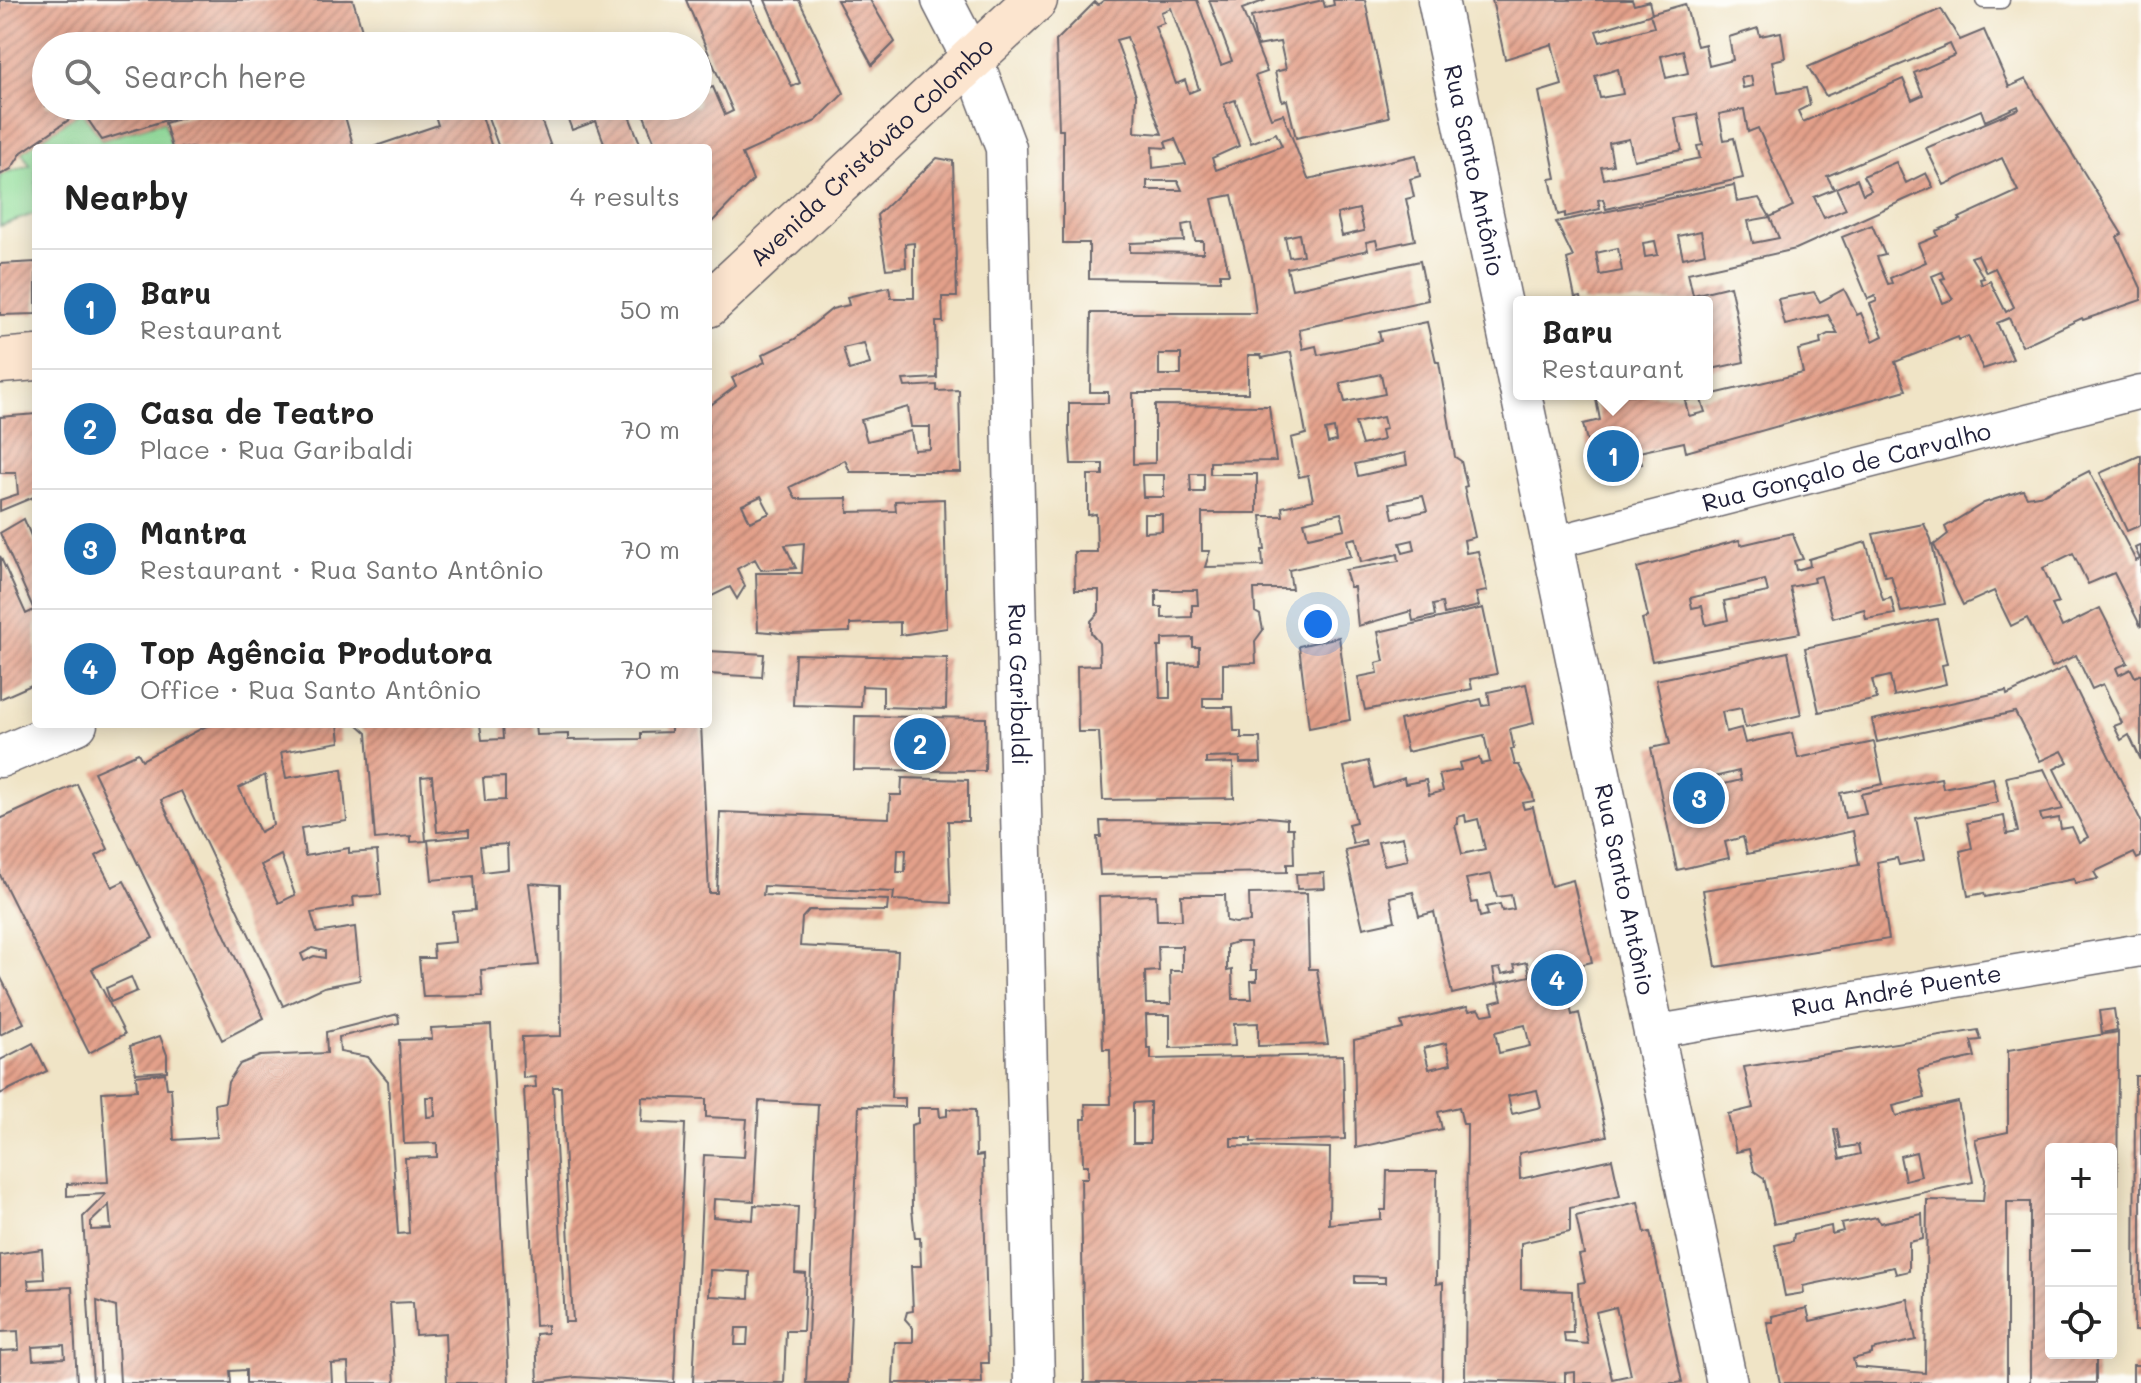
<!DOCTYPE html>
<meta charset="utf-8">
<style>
body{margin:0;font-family:Mali,sans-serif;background:#f6f6f6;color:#222}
.controls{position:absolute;right:24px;bottom:24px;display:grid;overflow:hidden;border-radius:8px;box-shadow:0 4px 20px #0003}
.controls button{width:72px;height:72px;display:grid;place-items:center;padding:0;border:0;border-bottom:2px solid #e0e0e0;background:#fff;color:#222;font:40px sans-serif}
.you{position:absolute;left:1318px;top:624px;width:28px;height:28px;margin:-20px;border:6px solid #fff;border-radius:50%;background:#1a73e8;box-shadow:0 0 0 12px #1a73e833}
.badge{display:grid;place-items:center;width:52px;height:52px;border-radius:50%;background:#1f6fb2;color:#fff;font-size:26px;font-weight:700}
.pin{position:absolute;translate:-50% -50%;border:4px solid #fff;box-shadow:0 2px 8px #0006}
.popup{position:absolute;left:1513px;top:296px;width:200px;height:104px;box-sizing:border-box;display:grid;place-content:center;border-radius:8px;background:#fff;filter:drop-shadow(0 2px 6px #0005);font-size:26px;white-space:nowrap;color:#767676}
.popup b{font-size:30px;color:#222}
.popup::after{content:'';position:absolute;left:50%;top:100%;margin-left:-16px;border:16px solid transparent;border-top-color:#fff}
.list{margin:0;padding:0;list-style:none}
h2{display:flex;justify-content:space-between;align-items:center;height:104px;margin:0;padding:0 32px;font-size:34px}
h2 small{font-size:26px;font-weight:400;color:#767676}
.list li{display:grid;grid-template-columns:52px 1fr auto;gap:24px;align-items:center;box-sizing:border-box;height:120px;padding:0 32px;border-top:2px solid #e0e0e0}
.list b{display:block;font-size:30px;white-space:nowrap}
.list p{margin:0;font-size:26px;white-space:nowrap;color:#767676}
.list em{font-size:26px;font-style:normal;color:#767676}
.icon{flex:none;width:44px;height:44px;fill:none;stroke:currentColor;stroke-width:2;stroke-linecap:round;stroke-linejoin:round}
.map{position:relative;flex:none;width:2141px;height:1383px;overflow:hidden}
.search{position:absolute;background:#fff;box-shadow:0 4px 20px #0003;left:32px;top:32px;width:680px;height:88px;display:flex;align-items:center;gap:20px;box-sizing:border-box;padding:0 28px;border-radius:44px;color:#767676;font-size:30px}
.panel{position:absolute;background:#fff;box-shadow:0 4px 20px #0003;left:32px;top:144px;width:680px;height:584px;border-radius:8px}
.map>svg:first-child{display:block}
.green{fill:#93df9c;stroke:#5a806c;stroke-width:2}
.building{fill:url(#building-hatch);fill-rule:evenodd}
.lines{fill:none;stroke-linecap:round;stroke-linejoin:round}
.service-casing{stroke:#6a666c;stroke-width:19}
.minor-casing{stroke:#6a666c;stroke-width:35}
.tertiary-casing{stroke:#6a666c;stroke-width:43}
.secondary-casing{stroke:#6a666c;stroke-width:47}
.service{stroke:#fff;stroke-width:16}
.minor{stroke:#fff;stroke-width:32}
.tertiary{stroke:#fff;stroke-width:40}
.secondary{stroke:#fce5cf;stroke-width:44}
.labels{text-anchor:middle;stroke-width:6;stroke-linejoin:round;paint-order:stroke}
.street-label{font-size:24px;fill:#22223b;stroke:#fdfcf7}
</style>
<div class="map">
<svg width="2141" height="1383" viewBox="0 0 2141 1383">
<defs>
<pattern id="building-hatch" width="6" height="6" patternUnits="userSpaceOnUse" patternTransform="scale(2)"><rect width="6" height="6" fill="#e3a08a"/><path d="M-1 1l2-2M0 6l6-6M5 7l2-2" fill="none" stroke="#b88272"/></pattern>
</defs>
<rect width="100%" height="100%" fill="#fdfcf7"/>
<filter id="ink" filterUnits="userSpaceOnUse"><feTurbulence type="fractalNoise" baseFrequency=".0125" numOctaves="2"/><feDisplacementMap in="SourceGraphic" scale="16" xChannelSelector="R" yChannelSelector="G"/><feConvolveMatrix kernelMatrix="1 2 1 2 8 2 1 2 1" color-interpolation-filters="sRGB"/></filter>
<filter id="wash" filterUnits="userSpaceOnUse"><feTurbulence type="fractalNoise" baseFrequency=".006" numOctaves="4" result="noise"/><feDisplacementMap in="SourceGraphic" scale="32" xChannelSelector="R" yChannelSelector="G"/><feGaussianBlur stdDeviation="1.8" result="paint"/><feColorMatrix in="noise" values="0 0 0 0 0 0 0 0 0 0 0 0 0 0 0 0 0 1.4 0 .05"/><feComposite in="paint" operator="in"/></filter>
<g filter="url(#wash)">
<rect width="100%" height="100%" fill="#f0e4c6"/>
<!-- green -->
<polygon class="green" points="82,111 102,140 164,121 172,148 36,148 36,213 0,226 0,175 30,165 22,152"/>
<g id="blocks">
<!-- building -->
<g class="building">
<polygon points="0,0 353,0 367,46 46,46 46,106 208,107 102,140 82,111 22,152 11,169 0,175"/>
<polygon points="686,0 751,0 792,87 800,83 765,0 799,0 844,93 816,121 742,154 753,180 708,226 708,148 657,148 643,113 662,106 698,106 698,92 713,87 725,115 733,111"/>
<polygon points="837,0 870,0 895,42 872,65"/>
<path d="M1104,0h93l24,65 11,-4 -23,-61h57l-24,9 25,63 -12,4 16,42 12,-4 25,65 108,-24 4,21 -10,3 4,18 -8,2 9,41 -37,8 -2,-8 -10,2 2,8 -81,18 5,21 128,-28 8,39 -129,29 4,20 13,-3 2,9 63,-14 -2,-9 48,-10 9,40h3l16,95 6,4 6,25 -3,1 11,50 -11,3 2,13 12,-2 9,40 -11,2 3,13 -35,8 -2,-11 -9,2 2,11 -22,5 -2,-10 -53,15 -4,-39h-4l-5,-17 54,-9 -1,-7 -37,8 -5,-24 -9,2 4,16 -62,14 3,19h-38l1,23 5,3 3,15 -8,11 1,22 -33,1v34h-20v9h30l1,24h7v7h19l1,25h-21v-6l-34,1v6l27,-1 1,35 -131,2 -4,-68h-21l-1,-66 23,-1 -1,-22 -8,-10v-12l8,-9v-22h-24l-1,-38h23l-1,-38 -8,1v-40h15v-11h-32l-2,-32v-29h39v-11h-18l1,-79h165l-5,-37 -19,-81 -20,4 17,75h-9v7l-131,-2v-36h-26v-113h-4l-3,-89 39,-39 3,3zM1171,8l28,81 -10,4 -4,-13 -9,4 -21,-58 9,-3 -3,-11zM1127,37l21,59 14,38 -27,-2 1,-37 -20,-55zM1235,100l16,43 25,-10 6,13 -66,24 -4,-12 27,-12 -15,-42zM1175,139l11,25 -33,4 -1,-21 15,1 -2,-6zM1147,181h31l4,9h-35zM1359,209l5,22 -22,5 -5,-22zM1192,223l3,18h8v12l-73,-1v-9l54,-2 -2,-16zM1299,234l4,21 -14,2 -4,-20zM1291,352l15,82 -15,4 2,12 6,27 9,-2 5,25 -31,7 1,9h-22l4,34h-3l1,16 -58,1 5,-16h-8v-38h55v-39h-47v-12l66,-1 -7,-55 -114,-1v58l-22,1v-71h115v-38h13l1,3zM1159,354h22v21h-22zM1381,374l4,20 -40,8 -5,-19zM1383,417l3,12 -5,1 2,10 -21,5 -7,-22zM1334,428l2,13 -8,2 -3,-13zM1405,453l2,12 -49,11 -3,-12zM1190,474h14v18h-13zM1142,475h22v22h-21zM1423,496l4,15 -34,7 -3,-15zM1341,513l4,16 -37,8 -4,-15zM1144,514h18v17l-18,1zM1413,540l2,10 -12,3 -3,-10zM1156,590h41l1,15h-6v12l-30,1v-11h-6zM1193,638v9h6v17l-29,1v33h-10l-2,-51h4v-8z"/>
<polygon points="1323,0 1325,7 1334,5 1333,0 1365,0 1389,117 1296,138 1287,100 1282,101 1275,72 1286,69 1280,42 1257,46 1251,17"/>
<path d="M1492,0h140l2,5 15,-4 3,13 -56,17 4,11 54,-15 -4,-13 35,-10 12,42 8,-2 4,22 24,-6 -4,-23 29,-9 2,8 21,-4 4,26 -13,3 6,32 28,-5 4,17 -12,6 5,11 100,-43 9,21 11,-5 -9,-22 41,-18 -5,-11 -124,52 -18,-29 133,-58 19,31 24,-10 25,57 17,-8 96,155 -5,3 24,51v12l-58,20 -1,-2 -60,28 -13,-28 -12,5 16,36 -30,10 -15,-33 -9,4 -1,-3 -63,25 11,28 -220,62 -2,-10 -45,10 3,12 -47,13 -12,-53 17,-4 -5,-26 110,2 98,-23 -5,-23 23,-6 -1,-6 8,-4h10l-10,-19 -43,10 -7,-26 36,-7 6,10 24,-13 13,26 4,-2 12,28 10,-5 -13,-32 7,-3 -2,-5 -7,3 -26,-62 30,-12 13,30 -8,2 11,27 4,-1 -2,-5 36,-16 -8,-18 20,-8 -2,-5 25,-11 -2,-2 59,-27 -16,-33 -58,27 -18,-37 93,-39 -1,-3 -33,15 -4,-11 -154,66 7,13 -20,8 10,21 22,-9 -10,-21 21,-9 6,15 8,-4 -8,-14 33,-14 10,21 20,-10 7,14 -137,62 -108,24 5,22 37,-9 5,22 9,54 -37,8v-68h-125l-1,-5 -6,1 -8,-39 6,-2 -17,-35 178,-37 3,17 22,-4 11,19 -22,4 5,22 26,-5 -9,-21 23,-11 -35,-78 -10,4 -4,-23 -25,5 5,26 10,-2 9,40 -137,31 -3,-10 -5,1 2,9 -35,8v-4l-7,2 -8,-36 6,-1 -17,-86 23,-7 -10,-41 -47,15zM1683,50l5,23 -22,5 -5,-22zM1618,69l5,25 -23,4 -5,-22zM1751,76l2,10 -10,2 -2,-10zM1697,114l6,31 -6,1 3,12 -96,21 -3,-12 12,-2 -4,-22 20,-4 5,21 48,-10 -7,-32zM1701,231l4,22 -22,5 -5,-22zM1655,241l3,14 -13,2 -2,-14zM1618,248l4,23 -22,4 -4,-22zM1978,255l8,17 9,-4 19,39 -8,5 -16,-31 -8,4 -2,-6 4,-1 -13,-21zM1942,272l3,6 -4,1 12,20 -10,4 -11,-27zM1700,397l5,15 -16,4 -4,-15z"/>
<polygon points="406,31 410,46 384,46 381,37"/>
<polygon points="222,106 342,106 354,148 172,148 165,123"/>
<polygon points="432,106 479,106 492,148 370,148 438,125"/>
<polygon points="484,106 536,106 551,147 499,148"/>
<polygon points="563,106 625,106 642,148 606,148 596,121 572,130"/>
<path d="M937,158l16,3 4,136h-15l1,25h-7l1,56 -34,2 2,7 32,-2v6l22,-1 2,82h-111l-5,-12 -55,27 6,12 51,-1 1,14 48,-1 -1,-10 49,-2 3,129 -47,7v-13l-50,2v8l-58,2 -34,-3 -2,-58h46l2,-30 -19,2 11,23 -35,2 -6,-11 -18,10 8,17 -8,13 -7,-12 -22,11v-191l28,-21 -4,-8 33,-16 -3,-7 33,-16 37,-30 17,-4 -2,-8 42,-10 2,11h23v-55l-9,1 1,23 -20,2 -9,-54zM864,343l6,21 -21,6 -6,-22zM908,407l3,20h19v22l-16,1 -3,-19 -44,10 -6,-21zM761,496l9,17 -20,9 -8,-17z"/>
<polygon points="36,262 36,314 0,315 0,264"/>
<polygon points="36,414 36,496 0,511 0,500 18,494 16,473 0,473 0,417"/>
<polygon points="2141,455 2141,525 2127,531 2100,473"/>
<polygon points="2089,471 2136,561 2140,559 2135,548 2141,545 2141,627 2114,573 2088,584 2073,553 2043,568 2059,603 2052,605 2062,627 2100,608 2128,663 2116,668 2119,675 2131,669 2135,677 2141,674 2141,760 2129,735 2121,740 2114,726 2122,723 2103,684 2092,689 2076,655 2052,667 2027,618 2011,626 1994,591 1963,605 1934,545 1948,534 1945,527 1984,503 2023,490 2027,497 2044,494"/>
<polygon points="24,519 36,548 36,683 0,699 0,556 26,614 34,610 0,533"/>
<polygon points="1924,524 1931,539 1945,604 1901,612 1891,575 1885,576 1873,534"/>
<path d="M1792,533l11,26 -9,2 2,9 14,-4 -1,-7 57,-17 17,58 8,-2 4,16 -29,5 -2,-10 -31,9 -12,-42 -8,2 1,4 -24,5 10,46 -148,28 -10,-42 6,-2 -11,-49 102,-28 2,5zM1765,580l3,12 -44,9 4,19 -22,5 -4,-19 -10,2 -2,-10z"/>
<polygon points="1483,608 1497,674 1470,679 1472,689 1365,710 1358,677 1378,673 1376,663 1384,661 1378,632"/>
<polygon points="1937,619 1947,664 1942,665 1946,684 1894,696 1890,676 1872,680 1877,699 1819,712 1805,648"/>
<polygon points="1339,637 1350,720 1309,728 1299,646"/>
<polygon points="708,651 764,654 762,677 708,674"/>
<path d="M1788,652l13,63 -56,13 -4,-20 -19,4 4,20 15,-4 4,15 47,-10 6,25 76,-16 9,42 -43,9 5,25 21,-4 -5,-20 80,-16 2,10 50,-10 5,24 -82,16 8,42 -25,5 -2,-7 -20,4 12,77 -173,28 -13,-77 156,-25 -6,-34 -106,23 -4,-17 -18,5 4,16 -52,12 -26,-122 19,-4 -14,-64zM1739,771l2,9 -25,6 -2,-9z"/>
<polygon points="795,654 947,658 946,709 883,707 883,687 862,686 861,707 793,705"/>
<polygon points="2065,667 2141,821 2141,857 2137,859 2134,853 2094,872 2098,879 2075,883 2074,879 1985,897 1984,893 1968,896 1960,851 1972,848 1967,823 2004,816 2007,834 2018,832 2006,777 2044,769 2063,809 2040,814 2042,821 2059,818 2061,829 2072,827 2079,842 2088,837 2054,769 2068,762 2062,751 2040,761 2015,712 1877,742 1872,720 2006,691 2007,695"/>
<path d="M1526,684l8,39 -24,6 4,20h-3l4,16h4l13,26 2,10 -12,2 2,6 9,-2 18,79 22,-6 19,82 -30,7 10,46 7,-2 28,123 -88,17 1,26 92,-20 8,37 -50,12v24l-49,11v46l51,2 1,42h-9l1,9 23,2 -9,-45 -1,-16 7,-1 -6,-27 5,-1 -8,-38 62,-14 7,31 5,-1 32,150 -5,1h-102v-11l-10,1v10l-100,-3 2,-256h-4l-4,-17 -21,5 4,17 -86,19 -2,-108 49,-11 -2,-7 66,-15 2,4 10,-2 4,6 11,-2 -3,-10 11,-3 -4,-17 32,-7 -3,-14 -13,3 2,6 -14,3 -2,-6 -7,1 3,15 -44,10 -18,-82 -15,4 -6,-24 -23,5 5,24 -32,7 -18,-78 21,-5 -1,-5 -12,4 -5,-20 8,-2 -12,-55 24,-6 6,27 30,-10 1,6 21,-4 3,15 14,-4 -4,-17 22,-4 -2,-7 20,-5 2,6 9,-2 -6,-27 -77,17 -7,-32 81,-21 2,7 7,-1 -2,-13zM1465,815l1,7 12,-3 7,30 -23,5 -7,-29 3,-1 -1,-7zM1403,837l5,23 -24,5 -6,-23zM1491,874l6,23 14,-2 3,14 -12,2 -2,-7 -14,3 2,8 -8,2 -3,-15 -5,1 -6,-24zM1525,1025l5,21 -31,7 -4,-21zM1446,1043l5,21 -22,5 -5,-21zM1537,1090l4,17 -29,7 -4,-18zM1616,1307l15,68 -19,4 -16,-67z"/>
<polygon points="855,716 986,718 985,771 854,770"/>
<path d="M210,724h128l2,18 -59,10 5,26 56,-9 5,52 -46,7 4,28 44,-8v5l28,-2 4,44 -28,2 1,9 -43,7 6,20 38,-6 5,53 -36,7 -41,19 -102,-215 -20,9 103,218 -42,22 -128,-268 44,-19 4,7zM265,775l8,50 -13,7 -21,-44zM281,855l14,40 -16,8 -18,-38zM312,948l13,3v7l-11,-2 -10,5 -3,-7z"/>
<path d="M357,724h123l2,16 21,-1 -1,-15h33l1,11 32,-1v6l73,-1v-6l30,-1v-8h30l8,169h8l3,-81 169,6 1,-23h11l1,-17 66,2v41h-20l3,82 -58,-3 1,-8 -130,-6 -1,9 125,5 -1,11 -78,-1 -7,8 -2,28 98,5 -7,147h14v9l-46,-1 -11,277h-42l12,-279 -59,-3 -5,100 -40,-2 -1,18 40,3 1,-15 44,2 -3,66 11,1 -3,57h-17l-2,52h-91l11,-228 40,2 3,-38 -41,-2v-18l-64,-2 -1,25 44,2 -11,259 -98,-6 -38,5 -2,-48 11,-1v-8l-12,1 -11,-238 12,-1 -1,-10 -12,1 -1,-41 39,-1 -1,-151 -31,-2 10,82 -58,5 2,26 -60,1 -4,-39h15l-1,-14 22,-2 -2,-30 22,-2 -2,-34 -41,4 -4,-40 41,-4v-6l-32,2 -5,-56 -11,1 5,64 -15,1v-6l-36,3 -8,-106zM505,777v23l-20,1 -2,-23zM507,844l1,25 -25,3 -3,-26zM898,849h8l-1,23h-8zM553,1087h8l12,235h-8zM710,1270l40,2 -1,26 -40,-2zM736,1328h12l-1,17h-12z"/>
<polygon points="77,784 108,849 96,856 112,887 124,881 153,938 92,969 125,1034 89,1053 0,875 0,819"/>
<polygon points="1259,816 1287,819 1287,828 1293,828 1294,864 1287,864 1287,872 1100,875 1097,837 1101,837 1100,821 1228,822"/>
<polygon points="1324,873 1325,888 1297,889 1296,874"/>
<path d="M1307,893l2,76h8l11,75 -70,2v-23l-24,1 1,22 -65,2v-33h-24l1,33h4v11l192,-4 2,84 -94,3v-4h-20v8l99,2 -1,76 52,-5v-9h5l1,-39h50l-1,113 7,-1 -1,100h-358l-3,-205h7v-13h-5l-1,-46h4l-1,-15h26l-1,-55h-7l-4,-152 57,-2 1,25h25l-1,-25h44l1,26 9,2 15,-1 -1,-28zM1236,942h14l1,28h6v11h-6l1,18h-19l-1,-29 -5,1v-26zM1158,946h24v25h-12l1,33h-25l-1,-32 14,-1zM1150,1102v41h-17v-40zM1355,1276l30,1v6h-30z"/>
<polygon points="0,976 24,1023 0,1035"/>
<polygon points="131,977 137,991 111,1002 106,988"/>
<polygon points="2114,1009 2117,1030 2102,1033 2099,1011"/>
<path d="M398,1014l1,9 -60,14 1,15 28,5 20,24 10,153 11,-1 -4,-75 32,-1v-14l-33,1 -5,-104 33,-1 -1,-11 60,-3 18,358h-62l-2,-50 -30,2 -2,-33 -23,1 5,80h-46l-1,-20 -17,1 1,19h-86v-13l-16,1 1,12h-111l-4,-76 -19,-6 4,82h-8l-10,-166 23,-23 -39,2v-12l41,-2 -6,-90 35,-2 -1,-14 29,-3 2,15h4l3,52 43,-3 -2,-33 10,-2 3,-20 12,-18 20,-8 67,-3 -1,-21zM426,1097h8l1,19 -8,1zM109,1205l2,24 -20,1v-8z"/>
<path d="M1978,1030l3,10 -10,1 4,16 -57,13 7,28 -32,8 3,10 62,-14 15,80 -199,42 -10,-46 -10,-7 -5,-22 -13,3 -8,-38 25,-6 -9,-41zM1837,1129l4,19 17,-3 2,9 -20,5 -6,-29zM1916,1152l5,24 -16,4 -5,-24z"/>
<polygon points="2118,1032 2117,1250 2111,1250 2111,1149 2051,1149 2051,1353 2096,1353 2096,1383 2030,1383 2030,1202 2007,1202 2007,1383 1780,1383 1767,1322 1773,1322 1772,1316 1807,1308 1810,1321 1908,1299 1916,1340 1872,1350 1872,1354 1853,1359 1855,1367 1925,1373 1927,1200 1983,1201 1985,1180 1975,1139 2008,1132 2008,1050"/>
<polygon points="160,1036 167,1055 167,1071 136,1073 130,1046"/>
<polygon points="33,1043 47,1071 0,1094 0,1060"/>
<polygon points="2135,1076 2141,1076 2141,1331 2134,1331"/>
<polygon points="918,1108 939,1108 940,1117 947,1116 947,1109 975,1110 976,1156 983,1155 988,1363 981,1363 982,1383 893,1383 895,1342 913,1342 913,1328 905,1319 907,1312 913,1311 911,1266 921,1266 920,1238 915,1238 912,1209 911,1125 918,1123"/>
<polygon points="1922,1214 1923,1239 1909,1242 1909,1271 1896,1274 1894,1267 1803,1286 1804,1293 1785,1296 1775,1245 1793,1241 1794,1234 1831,1226 1832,1234 1843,1231 1841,1224 1877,1217 1880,1223"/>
<path d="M42,1249l2,30 -16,1 1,9 43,-2 5,96h-77v-32l19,-1 -1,-19 -18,1v-77zM64,1345l1,13 -32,2 -1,-13z"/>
<rect x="2133" y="1365" width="8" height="18"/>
</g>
</g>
</g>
<g filter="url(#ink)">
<use href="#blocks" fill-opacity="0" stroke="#6a666c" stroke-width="2"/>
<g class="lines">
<defs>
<polyline id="service" points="1984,0 2001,0"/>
<g id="minor">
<path id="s1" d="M1552,543l589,-151"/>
<path id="s2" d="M1652,1032l489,-82"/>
</g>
<g id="tertiary">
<path id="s3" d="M942,0l30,58 34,90 28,1235"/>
<path id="s4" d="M1438,0l81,386"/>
<path id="s5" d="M1521,394l206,989"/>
<polyline points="0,757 77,724"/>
</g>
<g id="secondary">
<path id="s6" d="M708,305l327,-305"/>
<polyline points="0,361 36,358"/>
</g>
</defs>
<!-- service casing -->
<use href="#service" class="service-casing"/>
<!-- minor casing -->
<use href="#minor" class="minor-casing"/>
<!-- tertiary casing -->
<use href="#tertiary" class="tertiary-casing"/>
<!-- secondary casing -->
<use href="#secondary" class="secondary-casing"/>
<!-- service -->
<use href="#service" class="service"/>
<!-- minor -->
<use href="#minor" class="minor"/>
<!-- tertiary -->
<use href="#tertiary" class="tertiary"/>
<!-- secondary -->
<use href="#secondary" class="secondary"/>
</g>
</g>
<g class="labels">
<!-- street labels -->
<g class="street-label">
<text dy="8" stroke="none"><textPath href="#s6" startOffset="224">Avenida Cristóvão Colombo</textPath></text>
<text dy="8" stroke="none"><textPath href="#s4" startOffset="174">Rua Santo Antônio</textPath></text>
<text dy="8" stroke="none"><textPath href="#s1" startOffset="304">Rua Gonçalo de Carvalho</textPath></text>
<text dy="8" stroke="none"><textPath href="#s3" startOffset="698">Rua Garibaldi</textPath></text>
<text dy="8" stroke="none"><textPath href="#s5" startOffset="506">Rua Santo Antônio</textPath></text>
<text dy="8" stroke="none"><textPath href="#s2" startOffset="248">Rua André Puente</textPath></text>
</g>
</g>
</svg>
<div class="controls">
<button>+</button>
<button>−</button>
<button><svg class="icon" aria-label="locate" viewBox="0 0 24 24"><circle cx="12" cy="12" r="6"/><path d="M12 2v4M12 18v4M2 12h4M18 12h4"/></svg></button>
</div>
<div class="you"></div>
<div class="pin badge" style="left:1613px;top:456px">1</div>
<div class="popup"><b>Baru</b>Restaurant</div>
<div class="pin badge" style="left:920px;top:744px">2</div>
<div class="pin badge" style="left:1699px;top:798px">3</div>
<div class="pin badge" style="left:1557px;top:980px">4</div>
<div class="search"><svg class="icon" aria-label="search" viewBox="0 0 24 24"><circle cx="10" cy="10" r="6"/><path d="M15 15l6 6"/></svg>Search here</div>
<section class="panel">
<h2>Nearby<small>4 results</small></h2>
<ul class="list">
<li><span class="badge">1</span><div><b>Baru</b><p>Restaurant</p></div><em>50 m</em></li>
<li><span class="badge">2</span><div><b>Casa de Teatro</b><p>Place · Rua Garibaldi</p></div><em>70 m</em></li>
<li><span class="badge">3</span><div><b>Mantra</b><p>Restaurant · Rua Santo Antônio</p></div><em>70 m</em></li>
<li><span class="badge">4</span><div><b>Top Agência Produtora</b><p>Office · Rua Santo Antônio</p></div><em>70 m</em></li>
</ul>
</section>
</div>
